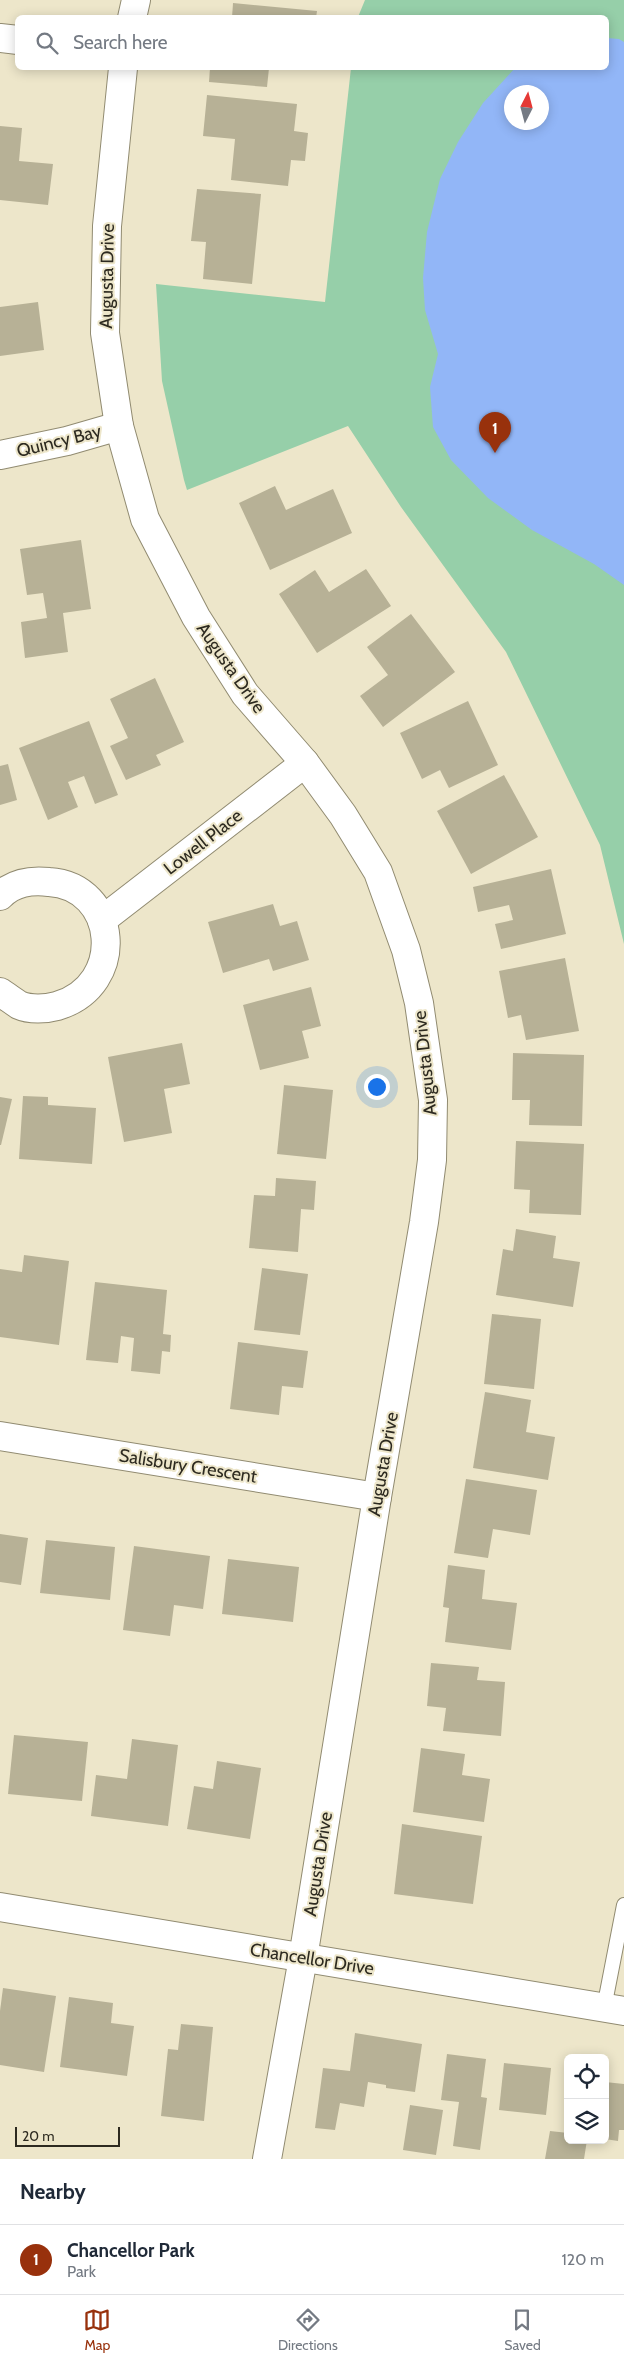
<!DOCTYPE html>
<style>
body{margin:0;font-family:Cabin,sans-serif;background:#f2f2f3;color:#1f2937}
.controls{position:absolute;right:15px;bottom:15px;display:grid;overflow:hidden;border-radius:8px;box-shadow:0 2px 12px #0003}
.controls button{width:45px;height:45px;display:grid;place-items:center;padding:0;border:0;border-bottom:1px solid #e0e1e3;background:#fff;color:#1f2937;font:25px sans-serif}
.compass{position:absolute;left:504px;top:85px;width:45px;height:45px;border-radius:50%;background:#fff;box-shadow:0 2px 12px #0003;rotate:6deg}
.scale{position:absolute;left:15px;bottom:12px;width:105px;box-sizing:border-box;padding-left:5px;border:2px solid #2d2a20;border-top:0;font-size:14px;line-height:18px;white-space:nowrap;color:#2d2a20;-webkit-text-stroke:4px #ede6ca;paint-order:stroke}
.you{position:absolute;left:376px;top:1086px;width:18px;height:18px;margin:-12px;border:4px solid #fff;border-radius:50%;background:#1a73e8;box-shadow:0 0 0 8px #1a73e833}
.badge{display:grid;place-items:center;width:32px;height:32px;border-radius:50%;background:#98310c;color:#fff;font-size:16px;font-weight:700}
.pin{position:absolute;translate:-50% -41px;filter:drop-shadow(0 1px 2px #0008)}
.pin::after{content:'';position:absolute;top:26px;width:18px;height:15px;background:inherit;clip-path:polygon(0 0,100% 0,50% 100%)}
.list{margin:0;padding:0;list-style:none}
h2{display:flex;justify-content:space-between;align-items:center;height:65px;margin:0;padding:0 20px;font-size:21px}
h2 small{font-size:16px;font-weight:400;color:#747a83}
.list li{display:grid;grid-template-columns:32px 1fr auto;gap:15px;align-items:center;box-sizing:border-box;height:70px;padding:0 20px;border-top:1px solid #e0e1e3}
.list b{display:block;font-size:19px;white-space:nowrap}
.list p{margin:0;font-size:16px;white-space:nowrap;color:#747a83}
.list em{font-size:16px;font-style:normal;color:#747a83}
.icon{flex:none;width:28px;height:28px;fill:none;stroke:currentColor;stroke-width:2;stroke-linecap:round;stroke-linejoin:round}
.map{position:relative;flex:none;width:624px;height:2159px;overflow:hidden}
.search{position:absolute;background:#fff;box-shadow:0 2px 12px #0003;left:15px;right:15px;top:15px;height:55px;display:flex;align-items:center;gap:12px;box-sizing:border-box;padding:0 18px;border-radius:8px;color:#747a83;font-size:19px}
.sheet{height:135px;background:#fff}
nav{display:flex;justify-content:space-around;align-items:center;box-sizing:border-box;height:70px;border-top:1px solid #e0e1e3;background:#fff;font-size:14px;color:#747a83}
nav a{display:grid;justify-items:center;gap:2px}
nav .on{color:#98310c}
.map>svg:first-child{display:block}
.green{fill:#96cfa9;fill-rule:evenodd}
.water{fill:#92b6f7;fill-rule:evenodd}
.building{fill:#b7b196}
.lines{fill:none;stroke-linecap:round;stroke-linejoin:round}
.lane-casing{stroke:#918b71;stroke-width:16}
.street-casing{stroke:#918b71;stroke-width:30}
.secondary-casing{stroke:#918b71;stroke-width:30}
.lane{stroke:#fff;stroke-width:14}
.street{stroke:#fff;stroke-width:28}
.secondary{stroke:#fff;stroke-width:28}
.labels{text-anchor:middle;stroke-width:4;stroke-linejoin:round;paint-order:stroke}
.street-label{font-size:18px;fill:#2d2a20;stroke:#ede6ca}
</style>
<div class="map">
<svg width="624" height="2159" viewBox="0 0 624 2159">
<rect width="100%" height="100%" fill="#ede6ca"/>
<!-- green -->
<path class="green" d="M365,0h259v944l-24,-99 -94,-193 -105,-145 -53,-81 -161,64 -3,-10 -22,-99 -6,-97 169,18 26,-234h255v-50l-248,-1zM512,92h30v30h-30z"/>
<!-- water -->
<path class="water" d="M607,38l12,1 5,3v543l-30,-21 -62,-34 -44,-32 -37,-38 -18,-33 -3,-40 8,-33 -13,-44 -2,-32 4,-46 13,-53 18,-37 25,-39 32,-35h91zM512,92h30v30h-30z"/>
<!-- building -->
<g class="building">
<polygon points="233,3 317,11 316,18 232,18"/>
<polygon points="210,68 269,68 267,87 209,82"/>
<polygon points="207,95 297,104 294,131 308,133 305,161 291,160 288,186 231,180 235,139 203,136"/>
<polygon points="0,126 22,128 19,161 53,164 48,205 0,200"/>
<polygon points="197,189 261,194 252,284 203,279 206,242 191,241"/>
<polygon points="38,302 44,350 0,356 0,307"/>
<polygon points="275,486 286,510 333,489 352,533 270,570 239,503"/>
<polygon points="81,540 91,609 63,613 68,652 25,658 21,622 47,618 43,593 27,595 20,549"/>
<polygon points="366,569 391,606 317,653 279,594 315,570 329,592"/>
<polygon points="411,614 455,672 383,727 360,696 388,675 367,647"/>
<polygon points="155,678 184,742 156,755 161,765 126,780 110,746 128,738 110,699"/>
<polygon points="468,701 498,765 449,788 440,770 422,779 400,733"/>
<polygon points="89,721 118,795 95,804 84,776 68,782 78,807 48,820 19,748"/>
<polygon points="8,764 17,800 0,805 0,766"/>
<polygon points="504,775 538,837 471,874 437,811"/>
<polygon points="551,869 566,934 501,949 495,924 513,920 509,905 478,912 473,887"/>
<polygon points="273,904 280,926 297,921 309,960 273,971 269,959 223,973 208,922"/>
<polygon points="565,958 579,1031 526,1040 521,1015 508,1018 499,971"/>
<polygon points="311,987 321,1026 302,1031 309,1058 260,1070 243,1005"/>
<polygon points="182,1043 190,1084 164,1089 172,1133 124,1142 108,1057"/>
<polygon points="513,1053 584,1055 582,1126 529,1125 530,1100 512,1100"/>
<polygon points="284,1085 333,1090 326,1159 277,1154"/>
<polygon points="23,1096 48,1097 48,1105 96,1108 92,1164 19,1159"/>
<polygon points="0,1097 12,1099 1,1145 0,1145"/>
<polygon points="516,1141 584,1144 581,1215 529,1213 530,1190 514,1189"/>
<polygon points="276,1178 316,1181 314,1210 301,1209 298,1252 249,1248 254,1195 275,1196"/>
<polygon points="516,1229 556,1236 553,1258 580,1262 573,1307 496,1295 503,1249 513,1251"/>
<polygon points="24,1255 69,1261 59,1345 0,1337 0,1269 22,1272"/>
<polygon points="262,1268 308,1274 300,1335 254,1330"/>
<polygon points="95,1282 167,1290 163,1334 171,1335 170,1352 162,1351 160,1374 131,1371 134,1338 121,1336 118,1363 86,1360"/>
<polygon points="492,1314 541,1319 534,1389 484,1384"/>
<polygon points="238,1342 308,1351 303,1388 282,1386 279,1415 230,1409"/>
<polygon points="485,1392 531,1400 526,1432 555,1437 548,1480 473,1468"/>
<polygon points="466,1479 537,1490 530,1535 493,1529 488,1558 454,1553"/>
<polygon points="0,1534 28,1538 21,1585 0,1582"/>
<polygon points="46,1540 115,1547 110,1600 40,1593"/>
<polygon points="134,1546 210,1556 203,1609 174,1605 170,1636 123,1630"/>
<polygon points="228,1559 299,1567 293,1622 222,1614"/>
<polygon points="448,1565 485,1570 482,1599 517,1603 511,1650 445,1642 449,1608 443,1607"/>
<polygon points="431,1663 479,1667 477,1680 505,1682 501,1736 443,1731 446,1708 427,1706"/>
<polygon points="14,1735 88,1742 82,1801 8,1794"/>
<polygon points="132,1739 178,1745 168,1826 91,1816 96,1775 127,1779"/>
<polygon points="421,1748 465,1754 462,1775 490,1779 484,1822 413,1812"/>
<polygon points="217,1761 261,1768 250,1839 187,1829 194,1786 213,1789"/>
<polygon points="402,1824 482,1836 473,1904 394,1894"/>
<polygon points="3,1988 56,1996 44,2072 0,2065 0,2011"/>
<polygon points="69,1997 113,2003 111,2023 134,2026 127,2076 60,2067"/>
<polygon points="181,2024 213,2027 204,2121 161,2116 168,2049 178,2050"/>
<polygon points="355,2033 422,2044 415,2092 386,2088 386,2085 368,2082 364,2107 340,2103 335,2130 315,2128 323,2068 350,2071"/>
<polygon points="447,2054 486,2059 481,2097 487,2098 480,2150 453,2146 459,2102 441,2100"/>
<polygon points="504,2063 551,2068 546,2115 499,2110"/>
<polygon points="605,2082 624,2084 624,2130 619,2130 618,2141 605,2139"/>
<polygon points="410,2105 443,2110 436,2155 403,2150"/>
<polygon points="550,2131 568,2133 568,2140 587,2140 584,2159 545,2159"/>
</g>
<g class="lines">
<defs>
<polyline id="lane" points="604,2008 624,1905"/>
<g id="street">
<polyline points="132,18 136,0"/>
<polyline points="0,38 18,40"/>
<polyline points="123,68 107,226 105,333 119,426 145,519 196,617 245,694 305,763 343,815 378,872 406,950 419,1003 433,1100 432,1160 424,1222 377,1497 303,1958 267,2159"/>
<polyline points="0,455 67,441 119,426"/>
<path d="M0,896c14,-14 31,-16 49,-14 69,4 79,103 8,124 -11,3 -27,4 -38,-1 -6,-4 -13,-9 -19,-13"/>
<polyline points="102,920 305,763"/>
<polyline points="0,1436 377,1497"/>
</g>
<polyline id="secondary" points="0,1907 624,2011"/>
</defs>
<!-- lane casing -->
<use href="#lane" class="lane-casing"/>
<!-- street casing -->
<use href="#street" class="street-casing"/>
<!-- secondary casing -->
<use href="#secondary" class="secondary-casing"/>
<!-- lane -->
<use href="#lane" class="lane"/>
<!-- street -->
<use href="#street" class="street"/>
<!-- secondary -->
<use href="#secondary" class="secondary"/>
</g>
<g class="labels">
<!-- street labels -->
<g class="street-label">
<text transform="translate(107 276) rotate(-89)" y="6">Augusta Drive</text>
<text transform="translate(59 441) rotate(-14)" y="6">Quincy Bay</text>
<text transform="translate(231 668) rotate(55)" y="6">Augusta Drive</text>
<text transform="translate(203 842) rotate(-38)" y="6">Lowell Place</text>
<text transform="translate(425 1063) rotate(-96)" y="6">Augusta Drive</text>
<text transform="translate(383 1464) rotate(-80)" y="6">Augusta Drive</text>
<text transform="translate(188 1466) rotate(9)" y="6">Salisbury Crescent</text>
<text transform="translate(318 1864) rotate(-81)" y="6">Augusta Drive</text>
<text transform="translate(312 1959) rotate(9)" y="6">Chancellor Drive</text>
</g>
</g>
</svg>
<div class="controls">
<button><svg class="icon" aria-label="locate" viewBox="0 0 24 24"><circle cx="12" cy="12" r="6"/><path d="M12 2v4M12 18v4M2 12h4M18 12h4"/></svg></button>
<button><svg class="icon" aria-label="layers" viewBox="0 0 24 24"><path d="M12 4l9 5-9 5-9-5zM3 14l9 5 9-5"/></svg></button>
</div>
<svg class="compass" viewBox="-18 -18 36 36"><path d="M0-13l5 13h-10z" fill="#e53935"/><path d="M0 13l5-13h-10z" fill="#747a83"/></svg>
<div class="scale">20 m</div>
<div class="you"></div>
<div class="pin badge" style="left:495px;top:453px">1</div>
<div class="search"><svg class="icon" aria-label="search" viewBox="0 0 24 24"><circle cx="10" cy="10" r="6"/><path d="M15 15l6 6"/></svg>Search here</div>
</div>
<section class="sheet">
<h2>Nearby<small></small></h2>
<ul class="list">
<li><span class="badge">1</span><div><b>Chancellor Park</b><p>Park</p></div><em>120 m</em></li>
</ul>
</section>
<nav>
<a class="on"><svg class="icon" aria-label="map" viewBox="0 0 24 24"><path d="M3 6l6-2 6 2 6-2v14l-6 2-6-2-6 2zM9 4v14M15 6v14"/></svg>Map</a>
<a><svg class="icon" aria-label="directions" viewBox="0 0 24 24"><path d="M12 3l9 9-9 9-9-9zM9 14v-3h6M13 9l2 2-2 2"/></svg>Directions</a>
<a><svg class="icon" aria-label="saved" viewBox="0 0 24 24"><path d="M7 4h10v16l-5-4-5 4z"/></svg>Saved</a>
</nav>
